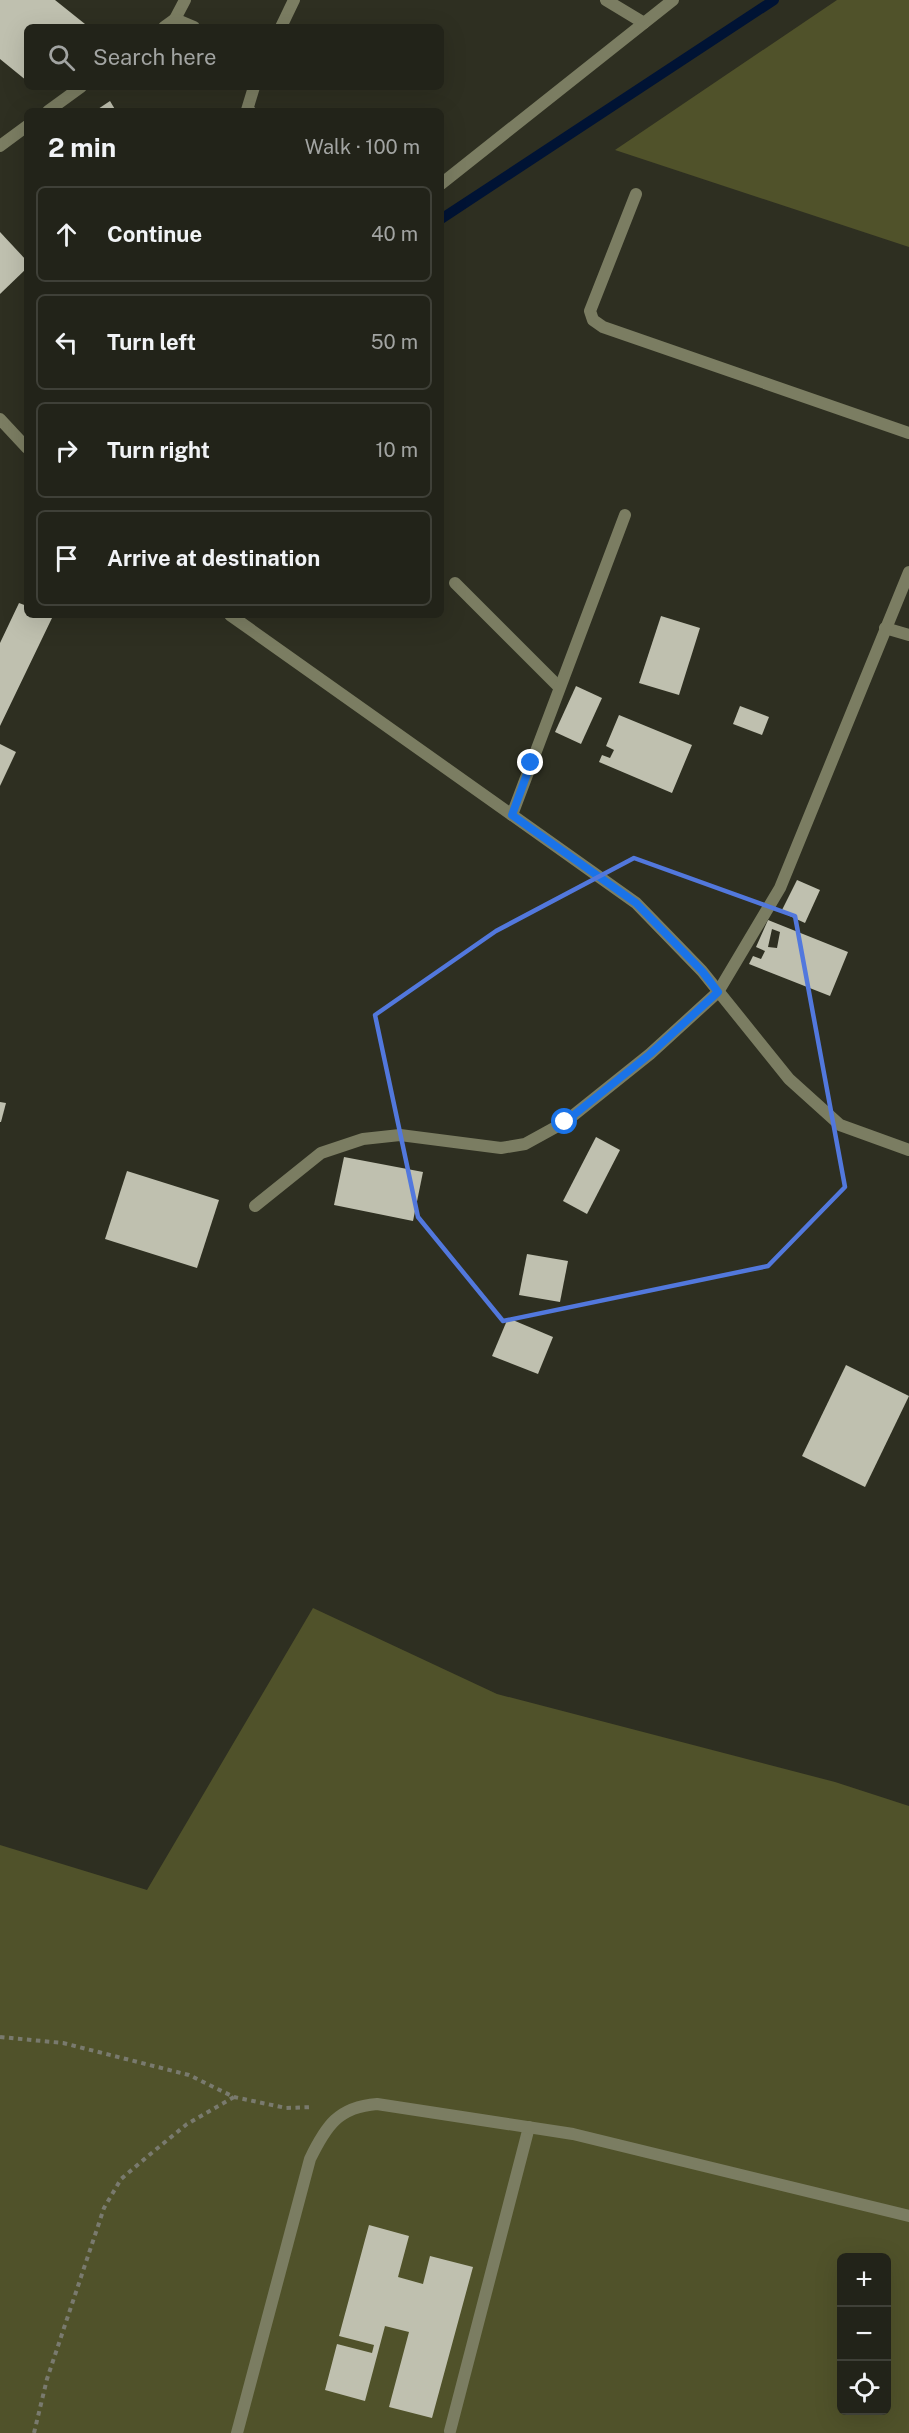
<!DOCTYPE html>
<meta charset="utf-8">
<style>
body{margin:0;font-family:"Public Sans",sans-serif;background:#2e2f26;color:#f1f3f6}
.controls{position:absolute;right:18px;bottom:18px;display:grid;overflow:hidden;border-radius:9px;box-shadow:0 6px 24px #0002}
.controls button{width:54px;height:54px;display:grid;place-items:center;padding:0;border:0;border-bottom:2px solid #3f4038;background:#222319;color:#f1f3f6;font:30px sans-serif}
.stop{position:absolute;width:18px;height:18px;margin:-14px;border:4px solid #1a73e8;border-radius:50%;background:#fff}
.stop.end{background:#1a73e8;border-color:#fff;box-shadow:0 2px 6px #0008}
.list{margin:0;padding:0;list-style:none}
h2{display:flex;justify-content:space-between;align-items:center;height:78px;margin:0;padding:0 24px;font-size:26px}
h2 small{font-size:20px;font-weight:400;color:#a2a4a2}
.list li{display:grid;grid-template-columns:39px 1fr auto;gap:18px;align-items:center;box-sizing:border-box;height:96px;margin:0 12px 12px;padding:0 12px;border:2px solid #3f4038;border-radius:9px}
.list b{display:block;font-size:22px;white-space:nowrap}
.list em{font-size:20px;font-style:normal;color:#a2a4a2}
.icon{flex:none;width:33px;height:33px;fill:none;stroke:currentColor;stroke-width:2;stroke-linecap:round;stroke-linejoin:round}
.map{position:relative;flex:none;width:909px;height:2433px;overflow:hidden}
.search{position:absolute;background:#222319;box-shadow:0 6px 24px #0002;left:24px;top:24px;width:420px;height:66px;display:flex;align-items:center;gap:15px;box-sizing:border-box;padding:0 21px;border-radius:9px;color:#a2a4a2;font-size:22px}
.panel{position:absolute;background:#222319;box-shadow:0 6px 24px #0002;left:24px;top:108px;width:420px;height:510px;border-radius:9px}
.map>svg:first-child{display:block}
.green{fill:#50522a;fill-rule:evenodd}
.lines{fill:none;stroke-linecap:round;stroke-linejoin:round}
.stream{stroke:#001334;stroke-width:10}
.building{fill:#bfc0af;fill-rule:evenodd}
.path{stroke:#797a6e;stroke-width:4;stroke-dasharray:4.5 4.5;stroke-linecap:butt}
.minor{stroke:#7b7d62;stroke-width:12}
.tertiary{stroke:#7b7d62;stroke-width:12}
.route{stroke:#1a73e8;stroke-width:8}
.marked{fill:none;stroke:#5278dd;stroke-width:4.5;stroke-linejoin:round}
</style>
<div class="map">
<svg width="909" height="2433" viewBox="0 0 909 2433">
<rect width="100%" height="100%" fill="#2e2f21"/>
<!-- green -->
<g class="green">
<polygon points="837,0 909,0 909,247 615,150"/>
<path d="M313,1608l184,86 338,88 74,24v627h-909v-588l147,45zM842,2258h44v152h-44z"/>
</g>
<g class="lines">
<!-- stream -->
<polyline class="stream" points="441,219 774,0"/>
</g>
<!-- building -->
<g class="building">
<polygon points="0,0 55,0 85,24 83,27 27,27 27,81 0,59"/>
<polygon points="110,101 116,111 95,111"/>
<polygon points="0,232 27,261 27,268 0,294"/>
<polygon points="19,603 27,606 27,615 46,615 52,618 0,726 0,643"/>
<polygon points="661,616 700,628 679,695 639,683"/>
<polygon points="576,686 602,698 581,744 555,732"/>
<polygon points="740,706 769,717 762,735 733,724"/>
<polygon points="619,715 692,745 672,793 599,762 602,755 610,758 614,750 606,746"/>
<polygon points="0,744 16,752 0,786"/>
<polygon points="797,880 820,890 805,923 781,912"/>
<path d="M768,920l80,32 -18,44 -81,-32 4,-8 8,3 4,-8 -9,-4zM772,929l8,3 -3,16 -9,-1z"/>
<polygon points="0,1102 6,1103 1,1122 0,1122"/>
<polygon points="596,1137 620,1150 587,1214 563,1201"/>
<polygon points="344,1157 423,1172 413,1221 334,1205"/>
<polygon points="127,1171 219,1200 197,1268 105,1239"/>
<polygon points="527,1254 568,1261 560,1302 519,1295"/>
<polygon points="508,1318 553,1337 538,1374 492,1356"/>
<polygon points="846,1365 909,1396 865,1487 802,1456"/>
<polygon points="369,2225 409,2236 398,2277 423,2284 430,2256 473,2267 432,2418 389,2407 409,2332 385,2326 365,2401 325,2390 337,2344 372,2353 374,2345 339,2336"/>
</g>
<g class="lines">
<!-- path -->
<g class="path">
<polyline points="0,2037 63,2043 189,2075 234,2097 286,2108 313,2107"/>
<polyline points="34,2433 47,2379 104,2208 121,2179 148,2156 187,2124 234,2097"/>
</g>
<!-- minor -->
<g class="minor">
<polyline points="606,0 644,23"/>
<polyline points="175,19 185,0"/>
<polyline points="164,27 175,19 194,27"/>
<polyline points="281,27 294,0"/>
<polyline points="48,111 81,87"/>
<polyline points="250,111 247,110 254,87"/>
<polyline points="0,146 27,126"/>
<polyline points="441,184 673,0"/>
<polyline points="636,194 590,311 593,320 603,327 909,433"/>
<polyline points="455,583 559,687"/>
<polyline points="885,628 909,635"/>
<polyline points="512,815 625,515"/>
<polyline points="255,1206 321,1153 363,1139 400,1135 501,1148 525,1144 565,1122 650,1054 718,992 780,888 909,572"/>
<polyline points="450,2431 529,2127"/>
<path d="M237,2433l73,-274c16,-33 28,-52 67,-55l196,30 336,82"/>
</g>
<!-- tertiary -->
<g class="tertiary">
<polyline points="0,419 27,448"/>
<polyline points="230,615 636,903 702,971 789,1079 840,1125 909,1150"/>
</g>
</g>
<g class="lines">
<!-- route -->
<polyline class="route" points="531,763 512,815 636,903 702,971 718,992 650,1054 565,1122"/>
</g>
<!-- marked area -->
<path class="marked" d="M634,858l161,58 50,271 -77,79 -265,55 -85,-104 -43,-202 121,-84z"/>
</svg>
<div class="controls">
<button>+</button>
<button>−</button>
<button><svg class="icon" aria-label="locate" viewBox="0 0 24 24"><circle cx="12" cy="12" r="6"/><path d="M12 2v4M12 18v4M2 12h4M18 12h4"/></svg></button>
</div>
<div class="stop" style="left:565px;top:1122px"></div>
<div class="stop end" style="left:531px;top:763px"></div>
<div class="search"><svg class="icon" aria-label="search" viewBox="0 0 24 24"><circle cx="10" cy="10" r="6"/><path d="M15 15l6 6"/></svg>Search here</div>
<section class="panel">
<h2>2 min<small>Walk · 100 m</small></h2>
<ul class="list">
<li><svg class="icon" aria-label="ahead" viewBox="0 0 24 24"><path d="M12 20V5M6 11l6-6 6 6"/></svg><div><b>Continue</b></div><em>40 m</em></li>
<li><svg class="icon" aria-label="left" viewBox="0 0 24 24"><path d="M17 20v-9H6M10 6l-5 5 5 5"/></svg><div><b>Turn left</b></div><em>50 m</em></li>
<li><svg class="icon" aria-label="right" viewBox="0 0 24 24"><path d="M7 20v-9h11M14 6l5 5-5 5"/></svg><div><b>Turn right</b></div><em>10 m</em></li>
<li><svg class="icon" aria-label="arrive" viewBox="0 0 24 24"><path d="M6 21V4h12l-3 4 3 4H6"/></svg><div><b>Arrive at destination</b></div></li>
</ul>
</section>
</div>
